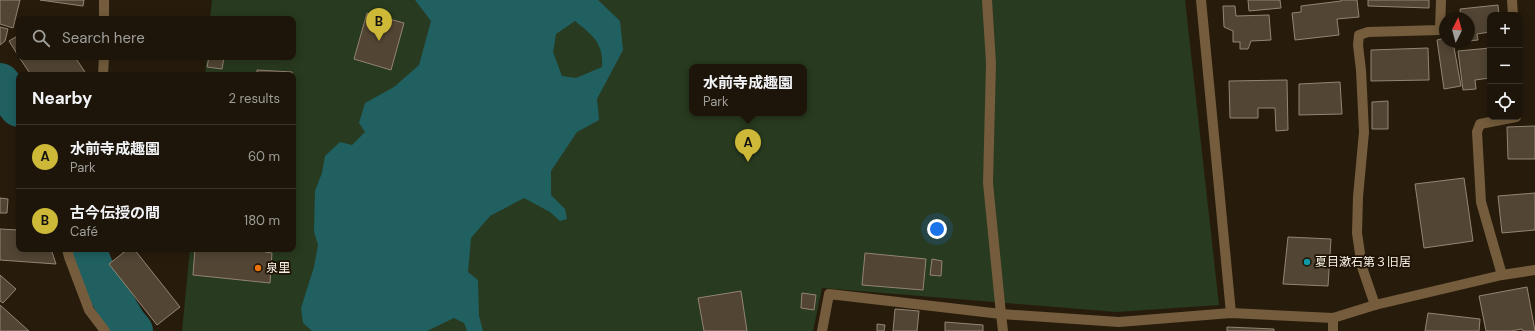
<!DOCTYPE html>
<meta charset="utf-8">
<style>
body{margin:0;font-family:"DM Sans","Noto Sans JP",sans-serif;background:#2a2217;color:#f1f3f6}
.controls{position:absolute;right:12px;top:12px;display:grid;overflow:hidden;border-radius:8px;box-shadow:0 2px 10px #0003}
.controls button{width:36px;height:36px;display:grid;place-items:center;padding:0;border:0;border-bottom:1px solid #3b342a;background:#1d1509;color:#f1f3f6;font:20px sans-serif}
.compass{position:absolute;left:1439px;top:12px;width:36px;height:36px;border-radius:50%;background:#1d1509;box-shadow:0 2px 10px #0003;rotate:6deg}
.you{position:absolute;left:937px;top:229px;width:14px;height:14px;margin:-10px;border:3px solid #fff;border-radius:50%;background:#1a73e8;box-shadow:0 0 0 6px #1a73e833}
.badge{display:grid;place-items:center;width:26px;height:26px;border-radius:50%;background:#ceb837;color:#111;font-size:13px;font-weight:700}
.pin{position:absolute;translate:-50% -33px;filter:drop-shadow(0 1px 2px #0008)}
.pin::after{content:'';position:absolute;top:21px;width:14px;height:12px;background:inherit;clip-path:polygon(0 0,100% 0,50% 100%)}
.popup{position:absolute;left:689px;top:64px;width:118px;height:52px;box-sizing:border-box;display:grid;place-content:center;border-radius:8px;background:#1d1509;filter:drop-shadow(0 1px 3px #0005);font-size:13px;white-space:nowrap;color:#a09f9c}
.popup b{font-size:15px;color:#f1f3f6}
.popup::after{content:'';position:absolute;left:50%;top:100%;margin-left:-8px;border:8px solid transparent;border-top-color:#1d1509}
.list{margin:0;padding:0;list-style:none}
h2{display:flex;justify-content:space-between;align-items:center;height:52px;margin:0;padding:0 16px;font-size:17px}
h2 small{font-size:13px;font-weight:400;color:#a09f9c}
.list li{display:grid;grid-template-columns:26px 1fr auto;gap:12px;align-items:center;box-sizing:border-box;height:64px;padding:0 16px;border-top:1px solid #3b342a}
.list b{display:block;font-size:15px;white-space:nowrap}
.list p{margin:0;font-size:13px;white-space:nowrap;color:#a09f9c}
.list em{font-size:13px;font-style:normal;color:#a09f9c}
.icon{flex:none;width:22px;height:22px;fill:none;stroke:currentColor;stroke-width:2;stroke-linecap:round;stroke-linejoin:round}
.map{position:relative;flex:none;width:1535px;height:331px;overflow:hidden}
.search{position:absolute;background:#1d1509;box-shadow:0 2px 10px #0003;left:16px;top:16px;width:280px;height:44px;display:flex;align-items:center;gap:10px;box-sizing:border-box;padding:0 14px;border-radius:8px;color:#a09f9c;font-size:15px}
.panel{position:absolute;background:#1d1509;box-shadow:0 2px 10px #0003;left:16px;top:72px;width:280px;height:180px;border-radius:8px}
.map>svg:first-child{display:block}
.green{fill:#283a1f;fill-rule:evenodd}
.water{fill:#206061;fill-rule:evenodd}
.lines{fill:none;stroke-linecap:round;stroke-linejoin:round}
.river{stroke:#206061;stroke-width:40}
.building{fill:#524534;stroke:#948572}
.service{stroke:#745c3c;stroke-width:10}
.minor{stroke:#745c3c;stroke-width:10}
.culture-dot{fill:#0f9aa8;stroke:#1e1304;stroke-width:1.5}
.food-dot{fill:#e8710a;stroke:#1e1304;stroke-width:1.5}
.labels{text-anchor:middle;stroke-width:3.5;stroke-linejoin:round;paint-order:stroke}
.poi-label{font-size:12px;fill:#f9f2e7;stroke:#1e1304;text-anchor:start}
</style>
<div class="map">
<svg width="1535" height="331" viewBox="0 0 1535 331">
<rect width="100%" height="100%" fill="#271c0c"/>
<!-- green -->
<path class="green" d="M212,0h973l34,305 -103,7 -294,-24 -9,43h-631l8,-82h103v-174h-88l2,-18h86v-38h-83zM692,67h112v46h-112z"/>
<!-- water -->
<path class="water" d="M415,0h183l22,21 3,29 -26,49 2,21 -22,12 -26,39v24l14,14 2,10 -7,2 -10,-9 -26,-14 -34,18 -19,22 -3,34 10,8 1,36 4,15h-16l-3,-8 -10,-5 -27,13h-115l-9,-8 -2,-15 13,-41 4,-22 -4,-13 1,-41 7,-18 3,-17 15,-14 12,3 13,-13 -6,-9 6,-20 29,-16 25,-22 12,-44zM575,21c17,14 29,22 27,46l-26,11 -14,-2 -9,-24 3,-18z"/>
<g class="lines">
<!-- river -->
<g class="river">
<polyline points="0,83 19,107"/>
<polyline points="86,249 94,269 127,324 133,331"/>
</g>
</g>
<!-- building -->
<g class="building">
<polygon points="0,0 20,0 13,28 0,24"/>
<polygon points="40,0 84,0 83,6"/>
<polygon points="1248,0 1280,0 1281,8 1249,11"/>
<polygon points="1341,0 1357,0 1359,17 1337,19 1339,35 1295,40 1292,13 1301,12 1301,6 1341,1"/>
<polygon points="1368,0 1429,0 1429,8 1368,6"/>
<polygon points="1498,5 1499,15 1490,15 1490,32 1477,34 1478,40 1469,41 1469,18 1461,18 1460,9"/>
<polygon points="1223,6 1235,6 1236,16 1269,15 1271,40 1251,41 1248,49 1240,49 1240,42 1233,42 1233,31 1224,27"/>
<polygon points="367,13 404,23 391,70 354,59"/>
<polygon points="0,27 8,29 5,41 0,45"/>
<polygon points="19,35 19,57 9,41"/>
<polygon points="1445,38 1445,42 1453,42 1461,86 1444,89 1437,40"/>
<polygon points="1428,48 1429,80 1371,81 1371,50"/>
<polygon points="1490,48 1490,78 1475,80 1476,89 1463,90 1458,51"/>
<polygon points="19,57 75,57 87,75 31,75"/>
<polygon points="209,57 224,57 222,69 207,67"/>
<polygon points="257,70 292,72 292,75 257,75"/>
<polygon points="128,73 158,75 128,75"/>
<polygon points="1287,80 1288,130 1276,131 1275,108 1258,108 1258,118 1230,118 1229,81"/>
<polygon points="1340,82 1342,114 1299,115 1299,84"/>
<polygon points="1388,101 1388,129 1372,129 1372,102"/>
<polygon points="1535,126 1535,159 1508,159 1507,127"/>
<polygon points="1464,178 1473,241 1424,248 1415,184"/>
<polygon points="1535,193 1535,230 1502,233 1498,196"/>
<polygon points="0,198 8,199 7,213 0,213"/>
<polygon points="0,229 19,230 19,249 51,249 56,264 0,260"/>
<polygon points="1288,237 1331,239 1328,286 1283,284"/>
<polygon points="128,249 134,249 180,307 157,325 109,264"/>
<polygon points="195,249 265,249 265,252 272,253 270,283 193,275"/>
<polygon points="865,253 926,259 923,290 862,285"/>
<polygon points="932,259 942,261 941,276 930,275"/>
<polygon points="0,275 16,289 3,303 0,301"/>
<polygon points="1527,287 1535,331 1523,331 1522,329 1511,331 1486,331 1479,296"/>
<polygon points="741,291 747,331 704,331 698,298"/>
<polygon points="802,293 816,295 814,310 801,308"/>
<polygon points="0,305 29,331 0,331"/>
<polygon points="895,309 919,311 917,331 893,331"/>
<polygon points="1428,313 1480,319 1479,331 1425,331"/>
<polygon points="945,322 983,325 983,331 945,331"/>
<polygon points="877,324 885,325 884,331 877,331"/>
<polygon points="1227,327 1274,329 1274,331 1227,331"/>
</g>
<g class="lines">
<!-- service -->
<polyline class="service" points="987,0 991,63 988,183 1001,314"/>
<!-- minor -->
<g class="minor">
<polyline points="1201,0 1231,313"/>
<polyline points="1512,0 1513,15"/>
<polyline points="104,19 104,0"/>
<polyline points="103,75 104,57"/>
<polyline points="67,249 69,257 89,310 105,331"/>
<polyline points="1502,275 1481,202 1477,132 1480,124 1516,117"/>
<polyline points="1375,305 1362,267 1357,233 1358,197 1364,132 1361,70 1358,45 1359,35 1368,32 1440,30 1441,0"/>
<polyline points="1001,314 1003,331"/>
<polyline points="1333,318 1333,331"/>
<polyline points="822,331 829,294 1001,314 1119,322 1231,313 1333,318 1375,305 1502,275 1535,270"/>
</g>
</g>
<!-- markers -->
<circle class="culture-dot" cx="1307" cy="262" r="4"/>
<circle class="food-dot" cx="258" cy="268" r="4"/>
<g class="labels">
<!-- poi labels -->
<g class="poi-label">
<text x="1315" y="266">夏目漱石第３旧居</text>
<text x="266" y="272">泉里</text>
</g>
</g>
</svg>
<div class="controls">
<button>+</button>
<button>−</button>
<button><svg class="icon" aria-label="locate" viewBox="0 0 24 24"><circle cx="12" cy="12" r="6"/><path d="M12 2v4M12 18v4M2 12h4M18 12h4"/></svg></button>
</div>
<svg class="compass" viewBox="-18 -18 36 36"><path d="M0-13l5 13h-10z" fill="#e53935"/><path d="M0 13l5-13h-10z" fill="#a09f9c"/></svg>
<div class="you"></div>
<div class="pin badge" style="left:748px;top:162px">A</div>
<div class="popup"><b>水前寺成趣園</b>Park</div>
<div class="pin badge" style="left:379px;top:41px">B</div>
<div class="search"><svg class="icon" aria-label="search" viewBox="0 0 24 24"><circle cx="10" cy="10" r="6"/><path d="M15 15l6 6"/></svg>Search here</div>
<section class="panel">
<h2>Nearby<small>2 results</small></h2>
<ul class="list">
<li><span class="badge">A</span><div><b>水前寺成趣園</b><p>Park</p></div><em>60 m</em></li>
<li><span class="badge">B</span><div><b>古今伝授の間</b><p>Café</p></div><em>180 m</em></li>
</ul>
</section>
</div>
